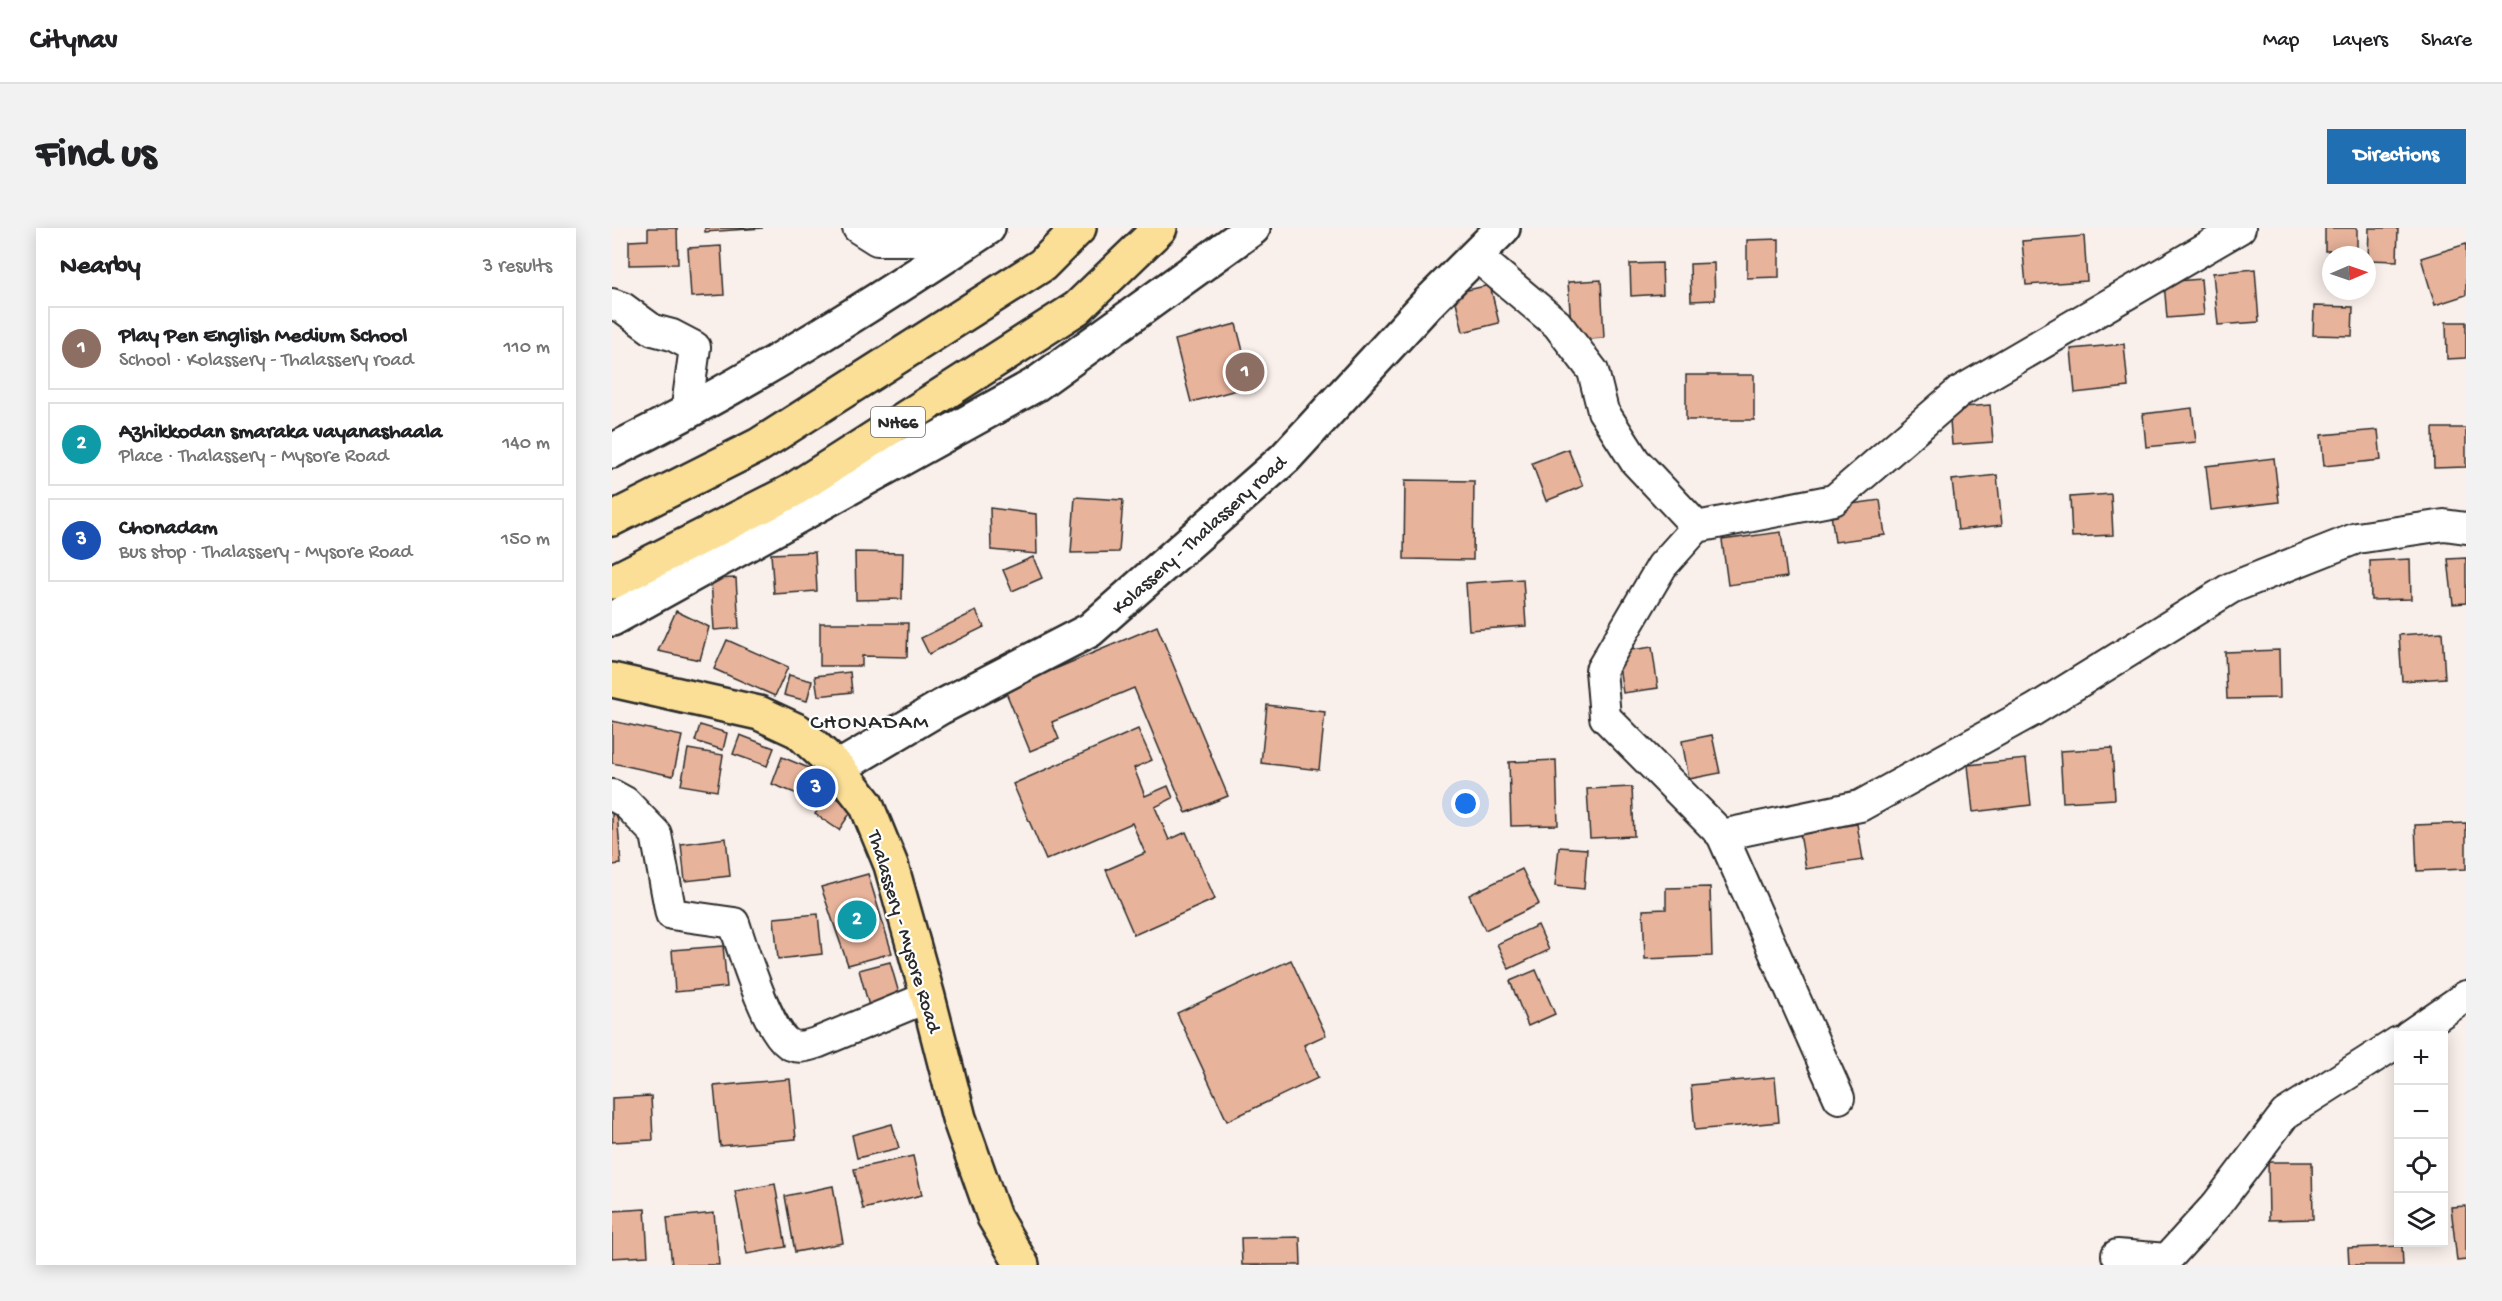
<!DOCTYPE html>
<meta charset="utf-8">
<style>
body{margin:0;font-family:"Gochi Hand",sans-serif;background:#f2f2f2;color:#202124}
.controls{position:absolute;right:18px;bottom:18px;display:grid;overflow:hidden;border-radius:0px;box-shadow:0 3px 15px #0003}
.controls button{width:54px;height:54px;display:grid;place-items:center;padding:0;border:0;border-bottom:2px solid #e0e0e0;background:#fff;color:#202124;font:30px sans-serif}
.compass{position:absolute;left:1710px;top:18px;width:54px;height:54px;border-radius:50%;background:#fff;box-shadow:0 3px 15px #0003;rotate:88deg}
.you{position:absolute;left:854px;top:576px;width:21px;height:21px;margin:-15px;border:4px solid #fff;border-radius:50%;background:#1a73e8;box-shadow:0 0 0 9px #1a73e833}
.badge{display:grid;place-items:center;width:39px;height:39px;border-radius:50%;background:#1f6fb2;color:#fff;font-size:20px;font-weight:700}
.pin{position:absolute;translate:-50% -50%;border:3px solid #fff;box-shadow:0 2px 6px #0006}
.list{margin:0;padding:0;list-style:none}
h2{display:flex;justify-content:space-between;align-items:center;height:78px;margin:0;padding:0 24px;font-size:26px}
h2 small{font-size:20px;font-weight:400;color:#757577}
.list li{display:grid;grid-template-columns:39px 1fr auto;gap:18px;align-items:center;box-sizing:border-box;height:84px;margin:0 12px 12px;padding:0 12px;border:2px solid #e0e0e0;border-radius:0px}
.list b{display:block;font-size:22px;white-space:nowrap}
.list p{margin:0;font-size:20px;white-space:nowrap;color:#757577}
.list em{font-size:20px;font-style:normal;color:#757577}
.icon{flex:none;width:33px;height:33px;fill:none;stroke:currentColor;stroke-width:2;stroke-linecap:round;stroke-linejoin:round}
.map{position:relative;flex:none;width:1854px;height:1037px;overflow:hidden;border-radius:0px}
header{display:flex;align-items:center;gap:36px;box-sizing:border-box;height:84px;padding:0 30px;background:#fff;border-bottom:2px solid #e0e0e0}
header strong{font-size:28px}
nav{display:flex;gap:33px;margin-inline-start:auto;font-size:21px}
.intro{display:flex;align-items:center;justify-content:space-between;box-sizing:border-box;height:144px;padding:0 36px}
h1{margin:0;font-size:42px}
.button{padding:15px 27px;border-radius:0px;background:#1f6fb2;color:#fff;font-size:21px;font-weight:700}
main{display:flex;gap:36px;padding:0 36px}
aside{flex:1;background:#fff;border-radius:0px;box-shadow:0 3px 15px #0003}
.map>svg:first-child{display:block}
.building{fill:#e8b39b;stroke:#2b2b2b;stroke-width:1.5}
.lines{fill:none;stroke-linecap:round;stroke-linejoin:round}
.minor-casing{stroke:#2b2b2b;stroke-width:34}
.tertiary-casing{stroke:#2b2b2b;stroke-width:38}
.secondary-casing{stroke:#2b2b2b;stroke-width:38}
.primary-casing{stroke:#2b2b2b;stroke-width:38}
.trunk-casing{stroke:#2b2b2b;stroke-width:38}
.minor{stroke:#fff;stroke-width:30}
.tertiary{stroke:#fff;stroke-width:33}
.secondary{stroke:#fff;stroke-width:33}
.primary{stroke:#fbdf96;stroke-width:33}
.trunk{stroke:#fbdf96;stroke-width:33}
.labels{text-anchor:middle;stroke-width:4.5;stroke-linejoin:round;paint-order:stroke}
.shield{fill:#fff;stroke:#6b6b6b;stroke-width:1.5}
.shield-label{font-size:18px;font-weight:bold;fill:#2b2b2b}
.street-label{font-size:20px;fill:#2b2b2b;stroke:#fff}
.quarter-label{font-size:22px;letter-spacing:1.5px;fill:#2b2b2b;stroke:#fff}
</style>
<header>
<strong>Citynav</strong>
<nav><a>Map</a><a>Layers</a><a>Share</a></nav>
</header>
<div class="intro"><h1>Find us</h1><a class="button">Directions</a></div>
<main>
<aside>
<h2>Nearby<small>3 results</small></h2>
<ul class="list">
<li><span class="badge" style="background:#8d6e63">1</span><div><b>Play Pen English Medium School</b><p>School · Kolassery - Thalassery road</p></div><em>110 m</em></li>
<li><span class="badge" style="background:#0f9aa8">2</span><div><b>Azhikkodan smaraka vayanashaala</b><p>Place · Thalassery - Mysore Road</p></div><em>140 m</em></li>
<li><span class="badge" style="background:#1a4fb4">3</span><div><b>Chonadam</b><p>Bus stop · Thalassery - Mysore Road</p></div><em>150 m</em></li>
</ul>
</aside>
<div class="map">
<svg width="1854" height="1037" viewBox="0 0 1854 1037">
<rect width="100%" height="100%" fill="#faf0eb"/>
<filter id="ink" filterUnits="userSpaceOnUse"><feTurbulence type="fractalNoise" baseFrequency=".0167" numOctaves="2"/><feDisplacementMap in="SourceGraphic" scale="12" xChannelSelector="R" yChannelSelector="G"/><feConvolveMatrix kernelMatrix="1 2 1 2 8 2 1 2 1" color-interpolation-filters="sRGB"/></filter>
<g filter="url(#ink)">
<!-- building -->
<g class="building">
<polygon points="36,0 65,0 66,36 17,37 17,13 36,12"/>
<polygon points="93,0 151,0 93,4"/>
<polygon points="1713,0 1745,0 1745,22 1713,23"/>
<polygon points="1757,0 1786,0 1785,33 1756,32"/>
<polygon points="1472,8 1475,53 1414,57 1410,13"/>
<polygon points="1167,11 1167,49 1135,50 1135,12"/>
<polygon points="1854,16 1854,67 1823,77 1809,30"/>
<polygon points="109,18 112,67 79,69 76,20"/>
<polygon points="1050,35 1051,66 1019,68 1018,36"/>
<polygon points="1102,35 1103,72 1079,73 1078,36"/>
<polygon points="1643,41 1647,94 1606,97 1601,45"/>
<polygon points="1589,51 1592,87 1555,90 1552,54"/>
<polygon points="989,52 992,110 960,112 956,54"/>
<polygon points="878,57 887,95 851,104 842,65"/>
<polygon points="1702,78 1741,79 1740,108 1701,107"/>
<polygon points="1834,94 1854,94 1854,130 1835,131"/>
<polygon points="624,96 640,158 579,174 563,112"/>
<polygon points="1512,116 1516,159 1463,165 1459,121"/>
<rect x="1074" y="147" width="68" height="45"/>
<polygon points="1378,177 1381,214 1340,217 1337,180"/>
<polygon points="1580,180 1584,214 1534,219 1531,186"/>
<polygon points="1821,200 1854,200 1854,239 1822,240"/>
<polygon points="1766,202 1769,232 1712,238 1709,207"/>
<polygon points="956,221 971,258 934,273 920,235"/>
<polygon points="1662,230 1667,274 1599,282 1594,238"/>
<polygon points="1385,247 1390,297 1346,302 1340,252"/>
<polygon points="793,252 862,253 861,332 792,331"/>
<polygon points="1499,266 1501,307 1460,309 1458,269"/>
<polygon points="463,269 511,272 507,324 459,325"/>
<polygon points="1268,272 1273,307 1223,314 1218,279"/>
<polygon points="378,280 424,286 425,326 379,322"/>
<polygon points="1169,304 1175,349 1116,357 1110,312"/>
<polygon points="203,324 205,363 162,366 159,326"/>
<polygon points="243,324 291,325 290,371 244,372"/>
<polygon points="421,329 430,350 400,363 391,342"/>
<polygon points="1854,330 1854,375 1841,376 1836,331"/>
<polygon points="1798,331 1799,371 1759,372 1758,333"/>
<polygon points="124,350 127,400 102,402 99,351"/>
<polygon points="911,351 914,398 857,402 854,355"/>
<polygon points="64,383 97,399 88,432 46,423"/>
<polygon points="364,383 372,399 317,426 309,410"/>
<polygon points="208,395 296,395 295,429 250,428 250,438 208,438"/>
<polygon points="545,398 616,568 574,585 522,460 440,494 447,511 418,523 393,462"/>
<polygon points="1830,404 1833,450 1790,453 1787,407"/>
<polygon points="115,412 176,439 163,468 102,441"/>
<polygon points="1040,419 1046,460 1011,465 1005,424"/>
<polygon points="1667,422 1668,470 1615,471 1613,424"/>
<polygon points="238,444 240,464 206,468 203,448"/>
<polygon points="177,447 200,453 195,473 172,467"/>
<polygon points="655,477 713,484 707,542 649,535"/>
<polygon points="0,493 70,508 61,548 0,535"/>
<polygon points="88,497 115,505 111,522 83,513"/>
<polygon points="526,501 540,532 522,540 533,568 556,558 561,570 543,579 557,612 574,604 603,671 522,707 494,642 533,625 520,595 434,632 401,556"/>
<polygon points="128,507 162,520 155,538 121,526"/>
<polygon points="1100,507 1108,545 1077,551 1070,513"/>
<polygon points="1500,520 1503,571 1451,574 1448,523"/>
<polygon points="76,521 111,527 105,563 69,557"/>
<polygon points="170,529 216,548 206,574 160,556"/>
<polygon points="1414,531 1419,577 1361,584 1356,537"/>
<polygon points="944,532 946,597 899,598 897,534"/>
<polygon points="1020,559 1022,608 978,610 975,561"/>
<polygon points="217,565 241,581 227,602 203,586"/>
<polygon points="5,584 9,636 0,637 0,585"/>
<polygon points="1854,595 1854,641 1805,643 1803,597"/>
<polygon points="1245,596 1251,632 1194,641 1188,605"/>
<polygon points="114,610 118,648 73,653 69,616"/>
<polygon points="947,619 975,621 972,661 943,658"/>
<polygon points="910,641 927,676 873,702 857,667"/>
<polygon points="256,646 280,725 236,737 209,659"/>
<polygon points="1098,659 1100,728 1033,731 1031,682 1054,681 1054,660"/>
<polygon points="206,686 210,726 166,731 162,690"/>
<polygon points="926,697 937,722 897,741 885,716"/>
<polygon points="111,718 115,759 63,764 60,722"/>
<polygon points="679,732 714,807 692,817 706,850 615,893 565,785"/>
<polygon points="278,734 288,769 257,778 247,742"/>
<polygon points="924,742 943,786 916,798 898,753"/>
<polygon points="1163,849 1167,894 1083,902 1079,857"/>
<polygon points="178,851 184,911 108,918 102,858"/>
<polygon points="39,868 41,912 0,914 0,870"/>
<polygon points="280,896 287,920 245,930 240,907"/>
<polygon points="301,928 310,967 251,981 242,941"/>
<polygon points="1656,934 1700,934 1701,991 1657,992"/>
<polygon points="163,956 174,1019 135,1026 123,963"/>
<polygon points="221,958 231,1015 183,1024 173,968"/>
<polygon points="1854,978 1854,1032 1845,1033 1839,979"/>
<polygon points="33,981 36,1028 0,1030 0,983"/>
<polygon points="102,985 107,1037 60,1037 55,990"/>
<polygon points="688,1009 689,1037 630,1037 629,1010"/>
<polygon points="1790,1018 1791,1037 1737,1037 1736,1020"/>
</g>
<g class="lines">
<defs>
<g id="minor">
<polyline points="246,0 265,12 357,12 363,3"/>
<polyline points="863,27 945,96 981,143 991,183 1023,233 1085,299"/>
<polyline points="0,76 11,80 41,102 60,107 83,119 74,186"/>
<path d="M0,567l13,7 31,32 15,80 63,9c8,24 35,113 57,122 9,4 19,0 28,-3l109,-45"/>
<polyline points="1110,607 1248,578 1422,482 1619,360 1745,310 1832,297 1854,300"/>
<polyline points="1796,808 1854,768"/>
<polyline points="1227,870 1110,607 993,489 989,442 1050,338 1085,299 1222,272 1347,164 1628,0"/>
<polyline points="1512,1037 1505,1027 1555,1031 1605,976 1673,886 1786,814"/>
</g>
<g id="tertiary">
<path d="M0,223c131,-65 254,-142 376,-223"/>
<polyline points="0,391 423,157 641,0"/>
</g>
<polyline id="secondary" points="226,540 329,479 478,402 673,230 814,77 891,0"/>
<polyline id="primary" points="0,452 147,485 186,503 226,540 254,576 279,637 316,769 347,890 382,989 410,1037"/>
<g id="trunk">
<polyline points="0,291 147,217 430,37 467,0"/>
<polyline points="0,354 178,264 465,80 548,0"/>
</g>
</defs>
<!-- minor casing -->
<use href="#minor" class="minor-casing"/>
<!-- tertiary casing -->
<use href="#tertiary" class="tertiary-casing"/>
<!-- secondary casing -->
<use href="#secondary" class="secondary-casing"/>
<!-- primary casing -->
<use href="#primary" class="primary-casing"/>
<!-- trunk casing -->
<use href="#trunk" class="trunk-casing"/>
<!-- minor -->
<use href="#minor" class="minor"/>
<!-- tertiary -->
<use href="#tertiary" class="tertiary"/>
<!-- secondary -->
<use href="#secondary" class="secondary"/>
<!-- primary -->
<use href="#primary" class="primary"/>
<!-- trunk -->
<use href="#trunk" class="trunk"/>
</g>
</g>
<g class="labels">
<!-- shield labels -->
<rect class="shield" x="259" y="179" width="54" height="30" rx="4.5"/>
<g class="shield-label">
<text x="286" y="200">NH66</text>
</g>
<!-- street labels -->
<g class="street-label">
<text transform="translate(586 306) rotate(-42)" y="7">Kolassery - Thalassery road</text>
<text transform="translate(294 703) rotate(73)" y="7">Thalassery - Mysore Road</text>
</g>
<!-- quarter labels -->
<g class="quarter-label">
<text x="258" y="500">CHONADAM</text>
</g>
</g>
</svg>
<div class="controls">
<button>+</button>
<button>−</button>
<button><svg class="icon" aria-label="locate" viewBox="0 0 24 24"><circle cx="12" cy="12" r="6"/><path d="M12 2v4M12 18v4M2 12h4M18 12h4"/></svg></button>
<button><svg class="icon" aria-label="layers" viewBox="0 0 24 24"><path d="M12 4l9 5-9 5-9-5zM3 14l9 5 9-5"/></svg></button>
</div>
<svg class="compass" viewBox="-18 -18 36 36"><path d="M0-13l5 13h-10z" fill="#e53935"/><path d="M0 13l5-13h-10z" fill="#757577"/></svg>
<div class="you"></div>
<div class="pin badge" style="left:633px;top:144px;background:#8d6e63">1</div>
<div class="pin badge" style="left:245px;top:692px;background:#0f9aa8">2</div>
<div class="pin badge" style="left:204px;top:560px;background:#1a4fb4">3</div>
</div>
</main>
